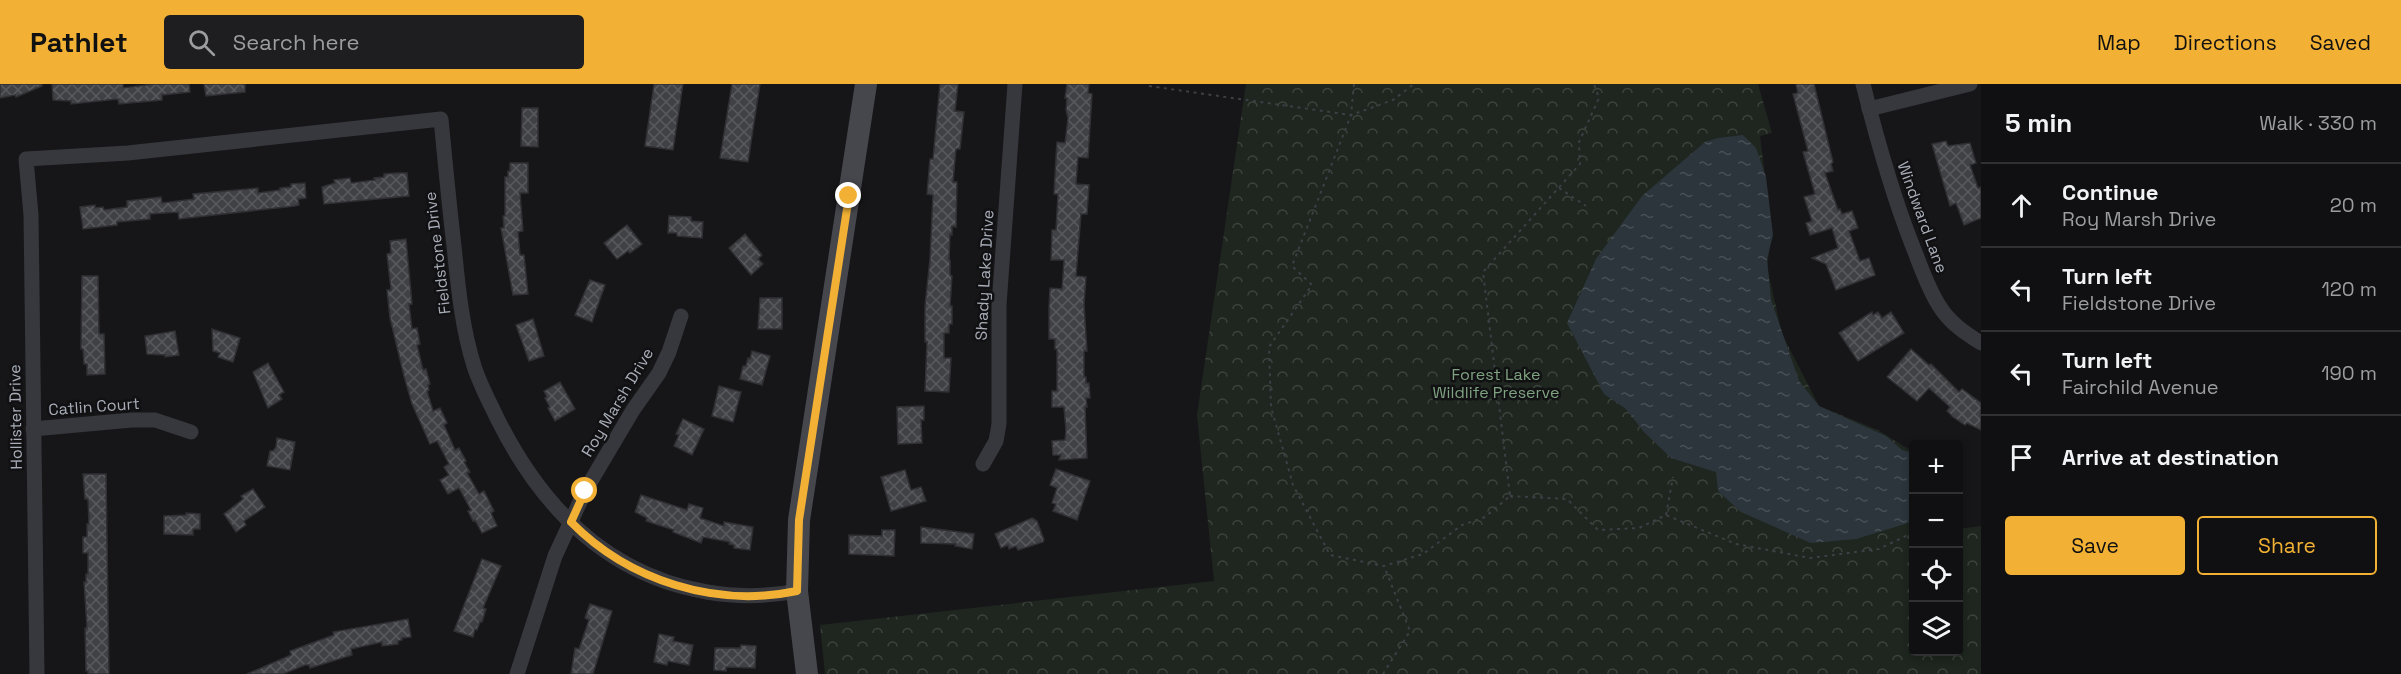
<!DOCTYPE html>
<meta charset="utf-8">
<style>
body{margin:0;font-family:"Space Grotesk",sans-serif;background:#1e1e20;color:#f1f3f6}
.controls{position:absolute;right:18px;bottom:18px;display:grid;overflow:hidden;border-radius:6px;box-shadow:0 3px 9px #0003}
.controls button{width:54px;height:54px;display:grid;place-items:center;padding:0;border:0;border-bottom:2px solid #303032;background:#101012;color:#f1f3f6;font:30px sans-serif}
.stop{position:absolute;width:18px;height:18px;margin:-14px;border:4px solid #f2b134;border-radius:50%;background:#fff}
.stop.end{background:#f2b134;border-color:#fff;box-shadow:0 2px 6px #0008}
.list{margin:0;padding:0;list-style:none}
h2{display:flex;justify-content:space-between;align-items:center;height:78px;margin:0;padding:0 24px;font-size:26px}
h2 small{font-size:20px;font-weight:400;color:#9c9d9f}
.list li{display:grid;grid-template-columns:39px 1fr auto;gap:18px;align-items:center;box-sizing:border-box;height:84px;padding:0 24px;border-top:2px solid #303032}
.list b{display:block;font-size:22px;white-space:nowrap}
.list p{margin:0;font-size:20px;white-space:nowrap;color:#9c9d9f}
.list em{font-size:20px;font-style:normal;color:#9c9d9f}
.actions{display:flex;gap:12px;padding:18px 24px}
.actions a{flex:1;padding:14px 0;border:2px solid #f2b134;border-radius:6px;text-align:center;font-size:21px;color:#f2b134}
.actions .main{background:#f2b134;color:#111}
.icon{flex:none;width:33px;height:33px;fill:none;stroke:currentColor;stroke-width:2;stroke-linecap:round;stroke-linejoin:round}
.map{position:relative;flex:none;width:1981px;height:590px;overflow:hidden}
header{display:flex;align-items:center;gap:36px;box-sizing:border-box;height:84px;padding:0 30px;background:#f2b134;color:#111}
header strong{font-size:28px}
nav{display:flex;gap:33px;margin-inline-start:auto;font-size:21px}
.search{width:420px;height:54px;background:#1e1e20;display:flex;align-items:center;gap:15px;box-sizing:border-box;padding:0 21px;border-radius:6px;color:#9c9d9f;font-size:22px}
main{display:flex}
aside{flex:1;background:#101012}
.map>svg:first-child{display:block}
.park{fill:url(#park-crowns)}
.water{fill:url(#water-ripples)}
.building{fill:url(#building-cross-hatch);stroke:#303034;stroke-width:1.5}
.lines{fill:none;stroke-linecap:round;stroke-linejoin:round}
.path{stroke:#3d3f44;stroke-width:2;stroke-dasharray:3 4.5;stroke-linecap:butt}
.minor{stroke:#37383d;stroke-width:15}
.secondary{stroke:#45474d;stroke-width:22}
.route{stroke:#f2b134;stroke-width:8}
.labels{text-anchor:middle;stroke-width:5;stroke-linejoin:round;paint-order:stroke}
.street-label{font-size:16px;fill:#a8adb8;stroke:#111113}
.park-label{font-size:16px;fill:#7fa381;stroke:#111113}
</style>
<header>
<strong>Pathlet</strong>
<div class="search"><svg class="icon" aria-label="search" viewBox="0 0 24 24"><circle cx="10" cy="10" r="6"/><path d="M15 15l6 6"/></svg>Search here</div>
<nav><a>Map</a><a>Directions</a><a>Saved</a></nav>
</header>
<main>
<div class="map">
<svg width="1981" height="590" viewBox="0 0 1981 590">
<defs>
<pattern id="park-crowns" width="20" height="18" patternUnits="userSpaceOnUse" patternTransform="scale(1.5)"><rect width="20" height="18" fill="#1e261f"/><path d="M2 6a3 3 0 1 1 6 0M12 15a3 3 0 1 1 6 0" fill="none" stroke="#3c433d"/></pattern>
<pattern id="water-ripples" width="26" height="14" patternUnits="userSpaceOnUse" patternTransform="scale(1.5)"><rect width="26" height="14" fill="#2c353c"/><path d="M2 4q2-2 4 0t4 0M15 11q2-2 4 0t4 0" fill="none" stroke="#485056"/></pattern>
<pattern id="building-cross-hatch" width="8" height="8" patternUnits="userSpaceOnUse" patternTransform="scale(1.5)"><rect width="8" height="8" fill="#404145"/><path d="M0 0l8 8M0 8l8-8" fill="none" stroke="#595a5e"/></pattern>
</defs>
<rect width="100%" height="100%" fill="#161618"/>
<!-- park -->
<polygon class="park" points="1246,0 1758,0 1772,49 1760,52 1772,147 1767,183 1782,250 1819,322 1878,346 1913,368 1914,568 1958,568 1959,445 1981,442 1981,590 825,590 820,541 1214,497 1197,331"/>
<!-- water -->
<polygon class="water" points="1743,51 1756,64 1766,93 1773,151 1767,175 1771,216 1799,297 1819,322 1886,352 1902,366 1913,369 1913,436 1908,439 1856,455 1811,459 1741,428 1718,407 1716,388 1671,374 1644,348 1626,325 1604,310 1567,239 1596,175 1642,112 1705,58 1718,54"/>
<!-- building -->
<g class="building">
<polygon points="0,0 42,0 42,2 16,13 15,11 0,14"/>
<polygon points="52,0 123,0 123,4 154,0 189,0 190,8 162,11 162,16 119,20 118,15 71,20 71,17 53,16"/>
<polygon points="204,0 245,0 245,8 206,12"/>
<polygon points="654,0 683,0 673,66 645,62"/>
<polygon points="732,0 760,0 748,78 720,74"/>
<polygon points="940,0 958,0 955,27 964,28 960,65 956,65 953,98 957,98 956,143 952,142 952,151 950,150 949,176 950,176 950,191 952,192 950,222 952,222 952,240 949,240 949,249 944,249 944,274 951,274 949,308 925,307 927,258 925,258 925,222 930,175 933,111 927,110 930,75 933,75"/>
<polygon points="1067,0 1089,0 1088,9 1092,10 1088,74 1078,73 1076,100 1089,101 1087,130 1081,130 1076,192 1086,193 1084,221 1087,267 1084,267 1084,293 1086,293 1086,299 1089,299 1090,314 1086,314 1087,323 1085,323 1087,374 1059,376 1061,371 1053,371 1052,357 1065,356 1066,347 1064,323 1052,323 1052,307 1057,307 1057,265 1055,265 1055,255 1049,255 1049,223 1050,204 1062,205 1064,176 1051,176 1052,146 1056,146 1058,110 1054,110 1056,73 1057,58 1065,59 1068,34 1066,26 1067,14 1065,14"/>
<polygon points="1796,0 1814,0 1833,78 1831,80 1833,87 1825,89 1838,126 1840,125 1842,130 1852,127 1858,144 1849,147 1860,177 1869,174 1875,191 1836,206 1826,180 1812,174 1838,164 1832,144 1810,151 1806,139 1812,137 1804,113 1815,110 1803,68 1808,67 1793,10 1798,9"/>
<polygon points="522,24 538,24 538,63 521,62"/>
<polygon points="1946,57 1948,62 1970,59 1976,79 1970,81 1978,104 1981,103 1981,134 1964,141 1956,119 1950,122 1932,60"/>
<polygon points="510,79 528,79 528,109 520,109 523,147 518,148 520,171 524,171 528,210 513,211 501,144 504,144 503,132 505,132 505,93 508,93 508,87 510,87"/>
<polygon points="397,89 407,89 409,112 324,120 322,103 335,99 334,96 350,94 351,99 375,96 374,94 384,93 384,90"/>
<polygon points="305,99 306,114 298,115 299,121 295,122 179,135 178,128 150,130 150,135 117,138 117,141 83,145 80,123 95,121 95,124 103,123 104,126 127,123 127,117 161,113 162,119 194,115 193,110 258,104 258,109 280,106 280,104 291,103 291,100"/>
<polygon points="669,132 691,133 691,137 703,138 702,154 677,152 677,149 668,149"/>
<polygon points="627,141 642,160 630,169 628,167 617,175 604,159"/>
<polygon points="745,150 762,171 758,175 763,180 751,191 729,164"/>
<polygon points="406,155 412,220 409,220 412,245 417,244 420,260 417,261 423,286 426,285 430,300 428,301 429,306 427,307 433,327 440,324 447,339 444,341 455,366 459,364 466,377 464,378 470,388 467,389 479,410 484,407 494,427 491,429 497,442 482,449 475,436 473,437 468,427 471,426 459,404 448,410 440,396 449,391 444,383 449,380 437,357 430,360 412,320 404,292 390,234 387,206 391,206 387,170 391,169 390,157"/>
<polygon points="82,192 98,192 99,250 104,250 105,290 87,291 87,280 84,280 83,265 81,265"/>
<polygon points="590,196 605,201 592,238 575,231"/>
<polygon points="760,214 782,214 782,245 758,245"/>
<polygon points="1872,228 1873,231 1878,228 1882,234 1891,228 1904,249 1858,277 1839,249"/>
<polygon points="533,235 544,272 529,277 516,241"/>
<polygon points="212,245 240,254 233,278 218,273 220,269 213,267"/>
<polygon points="175,247 179,271 165,273 165,271 147,270 145,252"/>
<polygon points="1911,265 1929,281 1931,280 1959,308 1962,305 1981,319 1981,346 1967,339 1965,341 1953,333 1947,327 1950,323 1929,304 1917,317 1887,293"/>
<polygon points="752,267 770,272 762,301 740,295 743,282 746,282 748,274 750,275"/>
<polygon points="268,279 284,308 279,311 282,315 268,324 253,288"/>
<polygon points="560,298 575,325 555,337 548,324 550,323 545,314 547,313 544,307"/>
<polygon points="719,302 741,308 733,338 712,332"/>
<polygon points="924,322 924,336 921,336 922,359 898,360 897,323"/>
<polygon points="683,335 704,345 692,371 674,362 679,351 676,350"/>
<polygon points="277,354 295,358 290,386 267,382 270,367 273,367 276,363"/>
<polygon points="1056,385 1090,397 1077,436 1053,427 1056,420 1052,419 1057,404 1050,401"/>
<polygon points="905,386 911,406 921,403 926,417 891,427 881,393"/>
<polygon points="83,390 106,390 109,590 88,590 88,587 86,587 85,544 87,544 84,498 86,498 86,490 88,490 88,469 83,469 83,453 87,453 87,440 89,440 88,415 85,415"/>
<polygon points="253,405 265,423 244,437 246,441 236,448 224,430 243,415 241,412"/>
<polygon points="641,411 687,426 689,420 703,424 700,434 724,442 724,438 753,443 750,466 734,464 734,461 729,460 730,458 703,453 701,459 673,448 674,446 646,437 647,434 635,428"/>
<polygon points="186,429 200,430 200,445 193,445 193,451 164,450 164,432 186,431"/>
<polygon points="1032,434 1037,437 1044,456 1043,458 1018,466 1016,462 1009,465 1008,461 1001,464 995,450"/>
<polygon points="921,443 974,450 972,465 955,462 956,460 921,459"/>
<polygon points="882,446 895,446 894,472 849,470 849,451 882,452"/>
<polygon points="482,475 501,482 483,524 486,525 482,538 480,538 477,546 475,545 473,553 454,547"/>
<polygon points="590,520 612,527 593,590 571,590 575,564 579,565 589,536 585,534"/>
<polygon points="408,535 411,553 402,554 402,556 398,557 398,560 382,562 382,558 351,565 352,571 310,584 309,581 305,581 283,590 247,590 291,571 290,567 334,551 333,548"/>
<polygon points="659,550 674,553 673,557 693,561 689,581 668,577 667,581 654,578"/>
<polygon points="741,561 756,562 755,584 726,583 726,587 714,586 715,564 740,564"/>
</g>
<g class="lines">
<!-- path -->
<g class="path">
<polyline points="1354,0 1351,31 1292,182 1312,201 1269,263 1271,323 1293,401 1330,471 1384,482 1423,470 1462,441 1485,433 1510,412 1483,188 1580,80 1579,58 1599,14 1594,0"/>
<polyline points="1149,2 1351,31 1393,16 1414,0"/>
<polyline points="1559,104 1586,122"/>
<polyline points="1510,412 1567,415 1598,446 1639,444 1666,431 1736,460 1810,474 1879,465 1914,448"/>
<polyline points="1666,431 1673,393"/>
<polyline points="1383,590 1410,547 1384,482"/>
</g>
<!-- minor -->
<g class="minor">
<path d="M1863,0c14,56 29,110 50,163 8,20 15,42 27,60 10,16 25,26 41,36"/>
<polyline points="1869,25 1970,0"/>
<polyline points="33,345 132,336 155,336 191,348"/>
<polyline points="983,380 996,357 999,340 999,221 1015,0"/>
<path d="M37,590l-6,-459 -5,-56 102,-6 313,-34c4,42 8,84 13,127 4,40 8,82 20,120 6,19 16,37 24,54 44,88 109,155 209,172 30,5 60,5 90,-1"/>
<polyline points="517,590 555,472 585,407 633,326 659,289 669,268 681,232"/>
</g>
<!-- secondary -->
<polyline class="secondary" points="807,590 797,507 799,436 866,0"/>
</g>
<g class="lines">
<!-- route -->
<path class="route" d="M585,407l-14,31c58,59 145,86 226,69l2,-71 50,-324"/>
</g>
<g class="labels">
<!-- street labels -->
<g class="street-label">
<text transform="translate(1923 133) rotate(70)" y="6">Windward Lane</text>
<text transform="translate(437 169) rotate(-97)" y="6">Fieldstone Drive</text>
<text transform="translate(984 191) rotate(-87)" y="6">Shady Lake Drive</text>
<text transform="translate(617 318) rotate(-59)" y="6">Roy Marsh Drive</text>
<text transform="translate(94 322) rotate(-4)" y="6">Catlin Court</text>
<text transform="translate(15 333) rotate(-91)" y="6">Hollister Drive</text>
</g>
<!-- park labels -->
<g class="park-label">
<text x="1496" y="296">Forest Lake<tspan x="1496" dy="18">Wildlife Preserve</tspan></text>
</g>
</g>
</svg>
<div class="controls">
<button>+</button>
<button>−</button>
<button><svg class="icon" aria-label="locate" viewBox="0 0 24 24"><circle cx="12" cy="12" r="6"/><path d="M12 2v4M12 18v4M2 12h4M18 12h4"/></svg></button>
<button><svg class="icon" aria-label="layers" viewBox="0 0 24 24"><path d="M12 4l9 5-9 5-9-5zM3 14l9 5 9-5"/></svg></button>
</div>
<div class="stop" style="left:585px;top:407px"></div>
<div class="stop end" style="left:849px;top:112px"></div>
</div>
<aside>
<h2>5 min<small>Walk · 330 m</small></h2>
<ul class="list">
<li><svg class="icon" aria-label="ahead" viewBox="0 0 24 24"><path d="M12 20V5M6 11l6-6 6 6"/></svg><div><b>Continue</b><p>Roy Marsh Drive</p></div><em>20 m</em></li>
<li><svg class="icon" aria-label="left" viewBox="0 0 24 24"><path d="M17 20v-9H6M10 6l-5 5 5 5"/></svg><div><b>Turn left</b><p>Fieldstone Drive</p></div><em>120 m</em></li>
<li><svg class="icon" aria-label="left" viewBox="0 0 24 24"><path d="M17 20v-9H6M10 6l-5 5 5 5"/></svg><div><b>Turn left</b><p>Fairchild Avenue</p></div><em>190 m</em></li>
<li><svg class="icon" aria-label="arrive" viewBox="0 0 24 24"><path d="M6 21V4h12l-3 4 3 4H6"/></svg><div><b>Arrive at destination</b></div></li>
</ul>
<div class="actions"><a class="main">Save</a><a>Share</a></div>
</aside>
</main>
